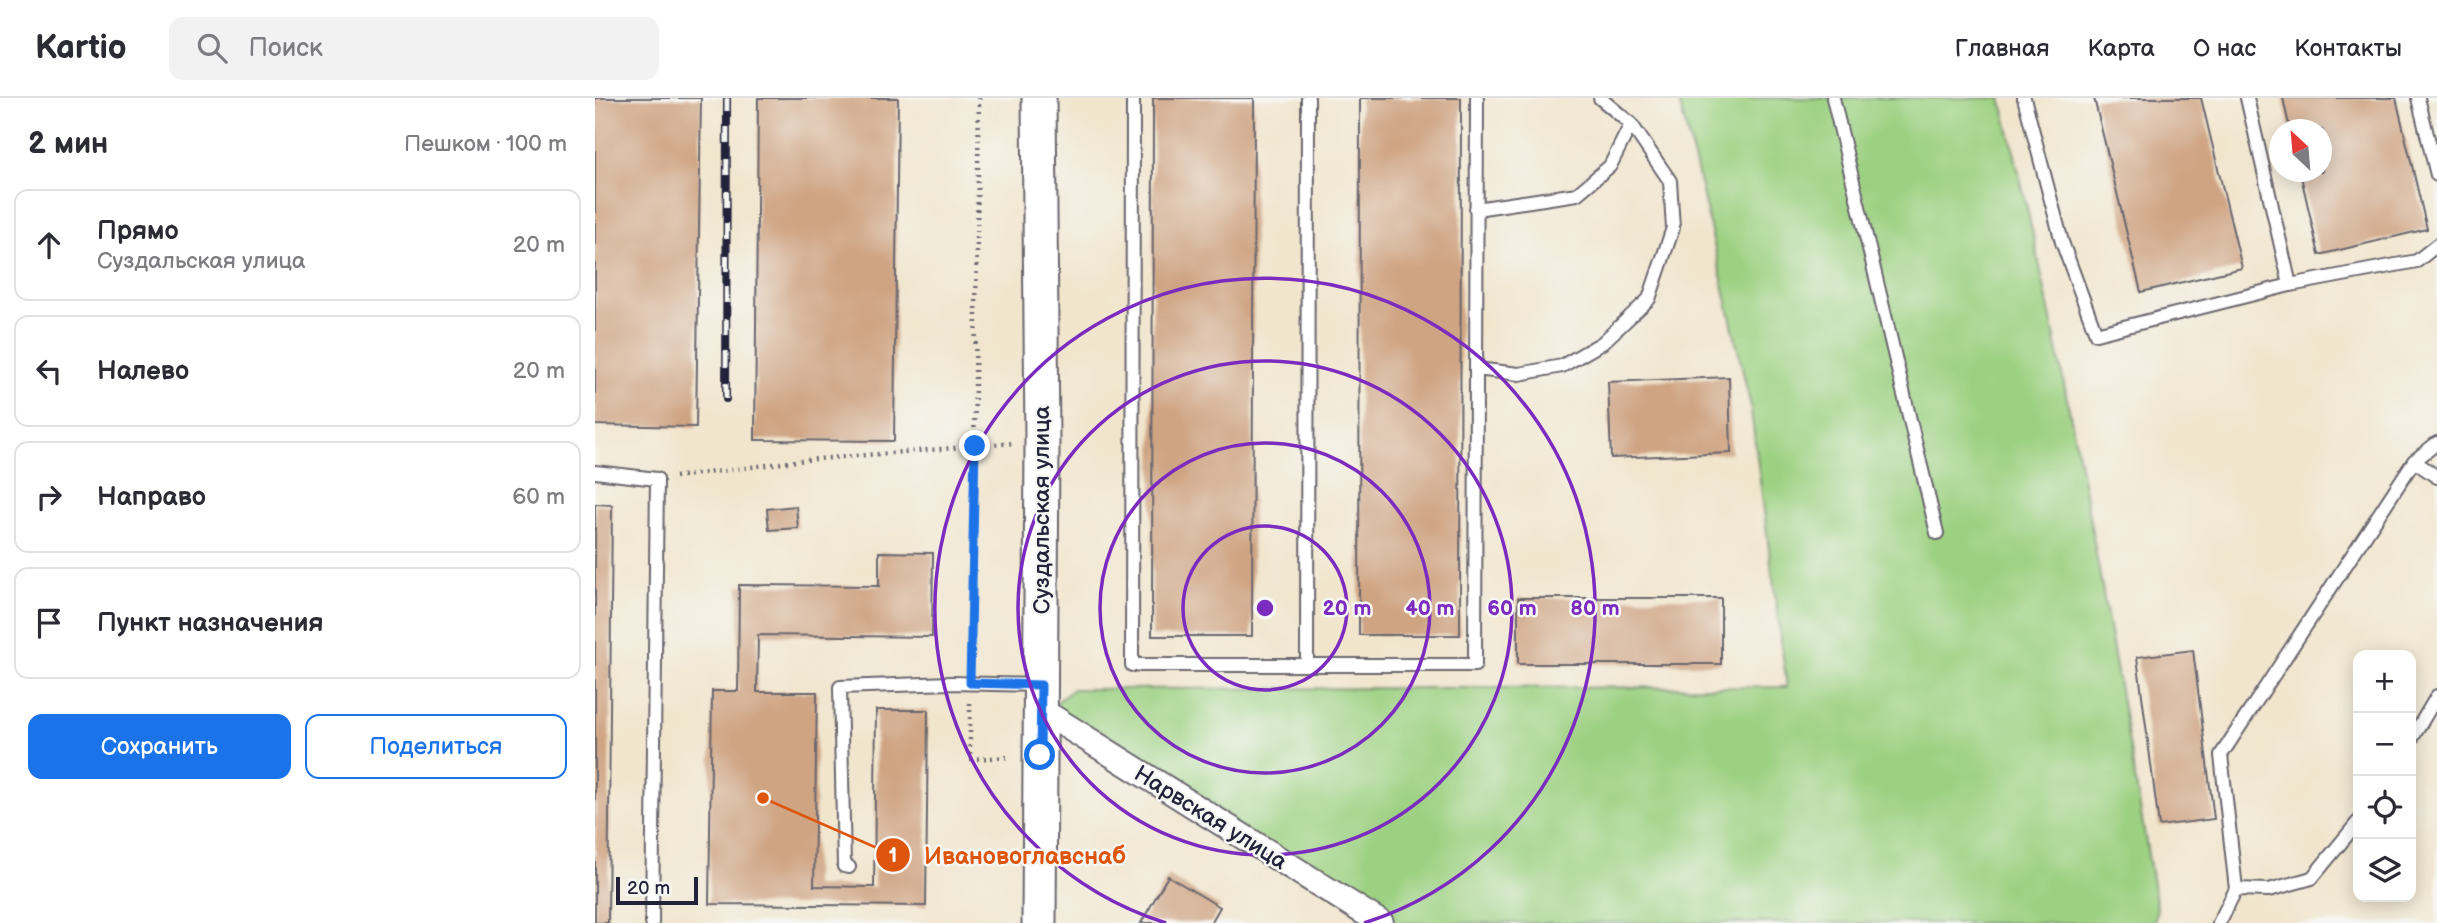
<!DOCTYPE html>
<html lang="ru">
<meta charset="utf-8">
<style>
body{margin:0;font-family:"Balsamiq Sans",sans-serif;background:#f2f2f3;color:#2b2b33}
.controls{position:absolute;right:21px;bottom:21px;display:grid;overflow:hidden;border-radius:14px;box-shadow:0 4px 18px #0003}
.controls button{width:63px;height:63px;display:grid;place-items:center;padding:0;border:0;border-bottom:2px solid #e1e1e2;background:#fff;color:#2b2b33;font:35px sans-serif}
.compass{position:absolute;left:1674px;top:21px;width:63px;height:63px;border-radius:50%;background:#fff;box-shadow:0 4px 18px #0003;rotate:334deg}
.scale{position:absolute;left:21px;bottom:18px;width:82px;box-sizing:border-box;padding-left:7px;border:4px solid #22223b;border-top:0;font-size:19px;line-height:24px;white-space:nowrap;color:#22223b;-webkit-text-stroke:5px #f6f6f2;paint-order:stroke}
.stop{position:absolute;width:21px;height:21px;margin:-16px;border:5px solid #1a73e8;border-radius:50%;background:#fff}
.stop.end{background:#1a73e8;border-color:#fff;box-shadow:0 2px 7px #0008}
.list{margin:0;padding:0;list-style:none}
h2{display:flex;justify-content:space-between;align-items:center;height:91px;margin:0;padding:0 28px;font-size:30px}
h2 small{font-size:23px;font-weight:400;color:#7c7c81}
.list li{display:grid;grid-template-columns:46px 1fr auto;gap:21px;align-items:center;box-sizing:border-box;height:112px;margin:0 14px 14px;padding:0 14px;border:2px solid #e1e1e2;border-radius:14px}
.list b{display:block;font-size:26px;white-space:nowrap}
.list p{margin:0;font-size:23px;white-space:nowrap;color:#7c7c81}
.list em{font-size:23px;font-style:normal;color:#7c7c81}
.actions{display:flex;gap:14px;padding:21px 28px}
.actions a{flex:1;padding:16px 0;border:2px solid #1a73e8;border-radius:14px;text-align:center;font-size:24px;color:#1a73e8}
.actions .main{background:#1a73e8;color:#fff}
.icon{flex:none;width:38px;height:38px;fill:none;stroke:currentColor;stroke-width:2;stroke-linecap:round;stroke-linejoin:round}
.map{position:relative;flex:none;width:1842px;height:825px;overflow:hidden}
header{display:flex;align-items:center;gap:42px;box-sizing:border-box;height:98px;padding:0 35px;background:#fff;border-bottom:2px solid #e1e1e2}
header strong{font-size:33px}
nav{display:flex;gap:38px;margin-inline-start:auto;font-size:24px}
.search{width:490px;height:63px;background:#f2f2f3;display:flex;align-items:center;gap:18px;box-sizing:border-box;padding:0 24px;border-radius:14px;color:#7c7c81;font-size:26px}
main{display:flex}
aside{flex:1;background:#fff}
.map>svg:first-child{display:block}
.green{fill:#9dd182;stroke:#607a5e;stroke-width:2}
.building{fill:#cfa483}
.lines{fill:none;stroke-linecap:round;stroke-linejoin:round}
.lane-casing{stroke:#6a666e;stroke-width:16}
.street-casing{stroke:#6a666e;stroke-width:28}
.secondary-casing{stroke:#6a666e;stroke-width:37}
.path{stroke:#6a666e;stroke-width:4.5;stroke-dasharray:2 5;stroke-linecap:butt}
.lane{stroke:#fff;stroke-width:12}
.street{stroke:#fff;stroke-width:24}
.secondary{stroke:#fff;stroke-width:33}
.rail-casing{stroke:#22223b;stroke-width:8}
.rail{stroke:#f6f6f2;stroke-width:5;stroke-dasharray:16;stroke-linecap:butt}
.route{stroke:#1a73e8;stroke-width:9}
.ring{fill:none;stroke:#7b2cbf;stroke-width:3.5}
.labels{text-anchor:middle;stroke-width:5;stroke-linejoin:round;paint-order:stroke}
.street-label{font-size:23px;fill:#22223b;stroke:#f6f6f2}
.centre{fill:#7b2cbf;stroke:#f6f6f2;stroke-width:3.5}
.ring-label{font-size:21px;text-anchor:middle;font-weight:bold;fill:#7b2cbf;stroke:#f6f6f2;stroke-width:5;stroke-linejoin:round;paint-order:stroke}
.leader{fill:none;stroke:#de560e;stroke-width:2.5}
.callout-dot{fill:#de560e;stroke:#f6f6f2;stroke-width:2.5}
.mark-label{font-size:21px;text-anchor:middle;font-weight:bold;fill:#fff}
.callout-label{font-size:24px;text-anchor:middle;font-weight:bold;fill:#de560e;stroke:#f6f6f2;stroke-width:5;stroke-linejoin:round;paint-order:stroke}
</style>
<header>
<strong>Kartio</strong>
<div class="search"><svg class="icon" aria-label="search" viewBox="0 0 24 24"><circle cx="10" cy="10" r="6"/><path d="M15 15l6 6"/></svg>Поиск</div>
<nav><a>Главная</a><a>Карта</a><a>О нас</a><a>Контакты</a></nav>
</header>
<main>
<aside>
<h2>2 мин<small>Пешком · 100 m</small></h2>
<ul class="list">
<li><svg class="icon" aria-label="ahead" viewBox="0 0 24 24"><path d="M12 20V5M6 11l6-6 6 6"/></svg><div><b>Прямо</b><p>Суздальская улица</p></div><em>20 m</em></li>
<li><svg class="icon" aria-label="left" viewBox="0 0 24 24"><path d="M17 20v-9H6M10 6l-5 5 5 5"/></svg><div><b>Налево</b></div><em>20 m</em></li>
<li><svg class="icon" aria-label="right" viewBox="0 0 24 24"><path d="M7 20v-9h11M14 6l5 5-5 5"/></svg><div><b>Направо</b></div><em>60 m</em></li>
<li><svg class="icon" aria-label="arrive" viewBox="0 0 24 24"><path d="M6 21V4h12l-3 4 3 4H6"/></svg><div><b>Пункт назначения</b></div></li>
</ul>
<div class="actions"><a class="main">Сохранить</a><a>Поделиться</a></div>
</aside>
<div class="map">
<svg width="1842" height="825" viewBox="0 0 1842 825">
<rect width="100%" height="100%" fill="#f6f6f2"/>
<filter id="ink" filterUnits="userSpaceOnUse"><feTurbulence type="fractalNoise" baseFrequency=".0143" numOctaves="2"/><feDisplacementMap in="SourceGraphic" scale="14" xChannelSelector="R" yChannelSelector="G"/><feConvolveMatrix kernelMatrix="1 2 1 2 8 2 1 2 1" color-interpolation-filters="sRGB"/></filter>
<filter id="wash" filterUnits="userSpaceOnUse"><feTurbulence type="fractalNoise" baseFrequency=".00686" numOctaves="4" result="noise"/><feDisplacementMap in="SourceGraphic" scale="28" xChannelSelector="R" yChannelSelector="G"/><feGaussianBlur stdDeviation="1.57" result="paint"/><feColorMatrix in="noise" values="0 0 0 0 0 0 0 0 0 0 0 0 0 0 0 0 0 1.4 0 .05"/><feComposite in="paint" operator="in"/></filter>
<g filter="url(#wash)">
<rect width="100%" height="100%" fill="#f1e5cd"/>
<!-- green -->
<path class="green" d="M1083,0h323c66,266 110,539 156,810l-3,15h-763l-343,-214 25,-20 714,-2 -37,-284 -53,-233z"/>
<g id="blocks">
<!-- building -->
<g class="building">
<polygon points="0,0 106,0 101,329 0,327"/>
<polygon points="163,0 303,0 299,343 160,342"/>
<polygon points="558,0 659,0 657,538 557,538"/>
<polygon points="765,0 866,0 865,537 764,537"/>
<polygon points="1499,0 1606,0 1647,170 1546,194"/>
<polygon points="1688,0 1801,0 1832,131 1724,157 1705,74 1727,74 1727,32 1695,32"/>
<polygon points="1134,279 1136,355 1016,360 1013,284"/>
<polygon points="0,406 17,407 13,825 0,825"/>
<polygon points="201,408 203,430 174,432 172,411"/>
<polygon points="284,454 338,455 337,539 163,537 162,594 222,594 219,788 279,789 281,612 333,612 331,808 114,806 117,593 143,593 144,487 284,488"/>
<rect x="923" y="500" width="203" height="66"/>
<polygon points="1598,552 1619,721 1564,728 1542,559"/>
<polygon points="573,778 625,809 616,825 546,825"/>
</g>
</g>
</g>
<g filter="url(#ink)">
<use href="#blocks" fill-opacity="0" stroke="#6a666e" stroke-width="2"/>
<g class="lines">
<defs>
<g id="lane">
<polyline points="538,0 537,567 880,567 882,0"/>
<polyline points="1238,0 1342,435"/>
<polyline points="1429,0 1467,144 1501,236 1695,187 1652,0"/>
<polyline points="1823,0 1842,77"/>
<polyline points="881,111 982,96 1015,68 1036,26"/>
<polyline points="1695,187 1822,163 1842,147"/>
<polyline points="881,271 924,276 967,268 1007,245 1054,201 1078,130 1075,83 1036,26 1005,0"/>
<polyline points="1842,345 1819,363 1842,379"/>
<polyline points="0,374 62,381 57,825"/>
<polyline points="712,567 713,0"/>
<polyline points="1816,642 1842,598"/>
<polyline points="254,769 249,768 245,589 356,585 445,587"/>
<polyline points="1641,791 1626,657 1819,363"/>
<polyline points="1624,825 1641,791 1674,792 1717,780 1763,724"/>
</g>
<polyline id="street" points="446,612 786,825"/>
<polyline id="secondary" points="444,0 447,343 444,825"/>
</defs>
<!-- lane casing -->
<use href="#lane" class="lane-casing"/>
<!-- street casing -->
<use href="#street" class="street-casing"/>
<!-- secondary casing -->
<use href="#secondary" class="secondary-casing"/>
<!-- path -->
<g class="path">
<polyline points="80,379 210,362 420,345"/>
<polyline points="376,568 384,0"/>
<polyline points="375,605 375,661 416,659"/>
</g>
<!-- lane -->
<use href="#lane" class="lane"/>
<!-- street -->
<use href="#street" class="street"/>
<!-- secondary -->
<use href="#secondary" class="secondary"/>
<defs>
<polyline id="rail" points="131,301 132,0"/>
</defs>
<!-- rail casing -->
<use href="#rail" class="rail-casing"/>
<!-- rail -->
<use href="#rail" class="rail"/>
</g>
</g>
<g class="lines" filter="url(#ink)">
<!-- route -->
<polyline class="route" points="380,348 375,585 446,587 445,657"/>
</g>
<!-- distance rings -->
<g class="ring">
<circle cx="670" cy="510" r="82"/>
<circle cx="670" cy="510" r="165"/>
<circle cx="670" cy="510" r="247"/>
<path d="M571 825A330 330 0 1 1 769 825"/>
</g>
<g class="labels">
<!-- street labels -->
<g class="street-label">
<text transform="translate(446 412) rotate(-90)" y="8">Суздальская улица</text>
<text transform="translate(616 719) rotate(32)" y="8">Нарвская улица</text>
</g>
</g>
<circle cx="670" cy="510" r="10" class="centre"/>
<g class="ring-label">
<text x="752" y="517">20 m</text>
<text x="835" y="517">40 m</text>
<text x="917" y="517">60 m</text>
<text x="1000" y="517">80 m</text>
</g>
<!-- callouts -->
<path class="leader" d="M168 700L298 757"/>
<g class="callout-dot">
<circle cx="168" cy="700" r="7"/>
<circle cx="298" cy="757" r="18"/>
</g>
<g class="mark-label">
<text x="298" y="764">1</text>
</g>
<g class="callout-label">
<text x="430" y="766">Ивановоглавснаб</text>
</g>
</svg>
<div class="controls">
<button>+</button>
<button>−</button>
<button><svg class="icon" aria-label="locate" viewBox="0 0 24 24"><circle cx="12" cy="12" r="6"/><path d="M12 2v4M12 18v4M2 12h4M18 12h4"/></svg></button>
<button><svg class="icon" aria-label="layers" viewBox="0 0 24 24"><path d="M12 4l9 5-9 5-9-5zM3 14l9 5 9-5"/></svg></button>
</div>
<svg class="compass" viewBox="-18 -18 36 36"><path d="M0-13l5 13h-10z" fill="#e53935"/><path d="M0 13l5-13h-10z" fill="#7c7c81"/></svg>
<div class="scale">20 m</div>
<div class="stop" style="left:445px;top:657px"></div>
<div class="stop end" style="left:380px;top:348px"></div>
</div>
</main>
